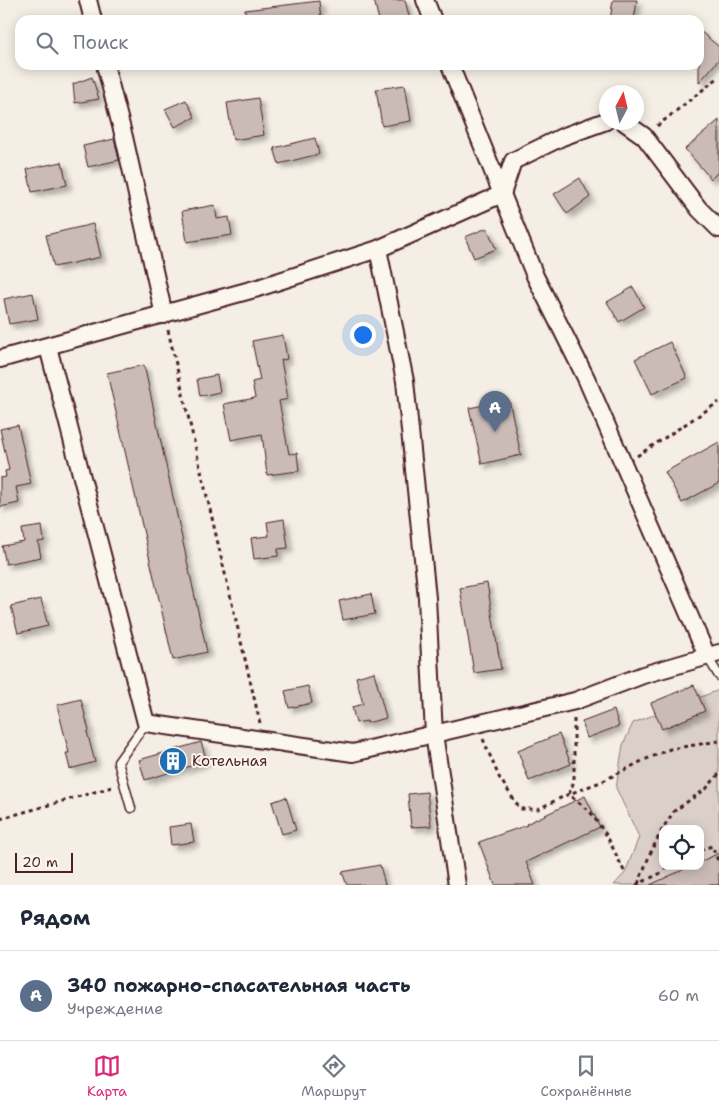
<!DOCTYPE html>
<html lang="ru">
<meta charset="utf-8">
<style>
body{margin:0;font-family:"Shantell Sans",sans-serif;background:#f2f2f3;color:#1f2937}
.controls{position:absolute;right:15px;bottom:15px;display:grid;overflow:hidden;border-radius:10px;box-shadow:0 2px 12px #0003}
.controls button{width:45px;height:45px;display:grid;place-items:center;padding:0;border:0;border-bottom:1px solid #e0e1e3;background:#fff;color:#1f2937;font:25px sans-serif}
.compass{position:absolute;left:599px;top:85px;width:45px;height:45px;border-radius:50%;background:#fff;box-shadow:0 2px 12px #0003;rotate:7deg}
.scale{position:absolute;left:15px;bottom:12px;width:58px;box-sizing:border-box;padding-left:5px;border:2px solid #4a1f2b;border-top:0;font-size:14px;line-height:18px;white-space:nowrap;color:#4a1f2b;-webkit-text-stroke:4px #fbf7ec;paint-order:stroke}
.you{position:absolute;left:362px;top:334px;width:18px;height:18px;margin:-12px;border:4px solid #fff;border-radius:50%;background:#1a73e8;box-shadow:0 0 0 8px #1a73e833}
.badge{display:grid;place-items:center;width:32px;height:32px;border-radius:50%;background:#db2777;color:#fff;font-size:16px;font-weight:700}
.pin{position:absolute;translate:-50% -41px;filter:drop-shadow(0 1px 2px #0008)}
.pin::after{content:'';position:absolute;top:26px;width:18px;height:15px;background:inherit;clip-path:polygon(0 0,100% 0,50% 100%)}
.list{margin:0;padding:0;list-style:none}
h2{display:flex;justify-content:space-between;align-items:center;height:65px;margin:0;padding:0 20px;font-size:21px}
h2 small{font-size:16px;font-weight:400;color:#747a83}
.list li{display:grid;grid-template-columns:32px 1fr auto;gap:15px;align-items:center;box-sizing:border-box;height:90px;padding:0 20px;border-top:1px solid #e0e1e3}
.list b{display:block;font-size:19px;white-space:nowrap}
.list p{margin:0;font-size:16px;white-space:nowrap;color:#747a83}
.list em{font-size:16px;font-style:normal;color:#747a83}
.icon{flex:none;width:28px;height:28px;fill:none;stroke:currentColor;stroke-width:2;stroke-linecap:round;stroke-linejoin:round}
.map{position:relative;flex:none;width:719px;height:885px;overflow:hidden}
.search{position:absolute;background:#fff;box-shadow:0 2px 12px #0003;left:15px;right:15px;top:15px;height:55px;display:flex;align-items:center;gap:12px;box-sizing:border-box;padding:0 18px;border-radius:15px;color:#747a83;font-size:19px}
.sheet{height:155px;background:#fff}
nav{display:flex;justify-content:space-around;align-items:center;box-sizing:border-box;height:70px;border-top:1px solid #e0e1e3;background:#fff;font-size:14px;color:#747a83}
nav a{display:grid;justify-items:center;gap:2px}
nav .on{color:#db2777}
.map>svg:first-child{display:block}
.green{fill:#dbd0c9;stroke:#92787a;fill-rule:evenodd}
.building{fill:#cabbb6;stroke:#4a1f2b;filter:url(#shadow)}
.lines{fill:none;stroke-linecap:round;stroke-linejoin:round}
.lane-casing{stroke:#4a1f2b;stroke-width:11}
.street-casing{stroke:#4a1f2b;stroke-width:20}
.path{stroke:#4a1f2b;stroke-width:3;stroke-dasharray:4 4;stroke-linecap:butt}
.lane{stroke:#fbf7ec;stroke-width:8}
.street{stroke:#fbf7ec;stroke-width:16}
.labels{text-anchor:middle;stroke-width:4;stroke-linejoin:round;paint-order:stroke}
.poi-label{font-size:15px;fill:#4a1f2b;stroke:#fbf7ec;text-anchor:start}
</style>
<div class="map">
<svg width="719" height="885" viewBox="0 0 719 885">
<defs>
<filter id="shadow"><feDropShadow dx="4.5" dy="4.5" stdDeviation="2.5" flood-color="#0004"/></filter>
</defs>
<rect width="100%" height="100%" fill="#f4eee4"/>
<filter id="ink" filterUnits="userSpaceOnUse"><feTurbulence type="fractalNoise" baseFrequency=".02" numOctaves="2"/><feDisplacementMap in="SourceGraphic" scale="10" xChannelSelector="R" yChannelSelector="G"/><feConvolveMatrix kernelMatrix="1 2 1 2 8 2 1 2 1" color-interpolation-filters="sRGB"/></filter>
<g filter="url(#ink)">
<!-- green -->
<path class="green" d="M719,690v195h-105l11,-12 14,-36 -23,-49 7,-43 10,-22zM663,829h37v37h-37z"/>
<!-- building -->
<g class="building">
<polygon points="374,0 405,0 410,20 379,20"/>
<polygon points="613,0 637,0 634,20 610,20"/>
<polygon points="319,1 321,20 246,20 245,10"/>
<polygon points="699,30 719,47 719,59 699,83"/>
<polygon points="92,77 99,99 75,103 73,84"/>
<polygon points="405,85 411,121 382,126 376,89"/>
<polygon points="258,98 264,135 233,140 227,103"/>
<polygon points="186,100 195,117 175,127 165,109"/>
<polygon points="719,120 719,171 711,179 685,149"/>
<polygon points="315,138 319,154 279,164 274,148"/>
<polygon points="114,139 119,160 88,167 83,146"/>
<polygon points="62,162 67,185 32,192 27,169"/>
<polygon points="580,178 590,197 567,214 554,194"/>
<polygon points="215,205 217,219 229,217 232,235 187,242 182,211"/>
<polygon points="93,224 101,257 54,267 46,235"/>
<polygon points="487,228 496,249 474,258 465,237"/>
<polygon points="633,287 644,307 619,322 607,302"/>
<polygon points="33,293 38,319 9,324 4,299"/>
<polygon points="283,335 287,359 281,360 288,399 279,401 289,454 297,453 299,471 267,475 262,434 231,440 224,404 255,398 252,382 260,380 252,341"/>
<polygon points="670,342 687,378 652,394 635,359"/>
<polygon points="144,365 207,652 173,660 107,373"/>
<polygon points="217,375 220,392 200,396 197,379"/>
<polygon points="509,400 521,455 482,464 469,408"/>
<polygon points="18,425 31,484 16,487 19,503 0,507 0,478 6,477 5,471 9,470 0,429"/>
<polygon points="719,442 719,483 682,503 665,472"/>
<polygon points="284,519 288,548 278,549 278,556 254,559 251,538 269,536 267,522"/>
<polygon points="42,526 44,541 38,542 41,557 6,564 2,546 24,542 22,529"/>
<polygon points="487,583 501,669 474,673 460,588"/>
<polygon points="371,594 375,614 343,620 339,601"/>
<polygon points="41,599 48,626 18,633 11,606"/>
<polygon points="374,672 386,718 367,723 367,721 356,723 352,707 363,704 356,677"/>
<polygon points="694,685 705,711 662,729 651,703"/>
<polygon points="308,686 312,703 289,708 285,691"/>
<polygon points="81,699 89,731 87,732 95,762 70,769 66,753 69,753 57,705"/>
<polygon points="614,710 619,726 587,738 582,722"/>
<polygon points="559,734 571,764 529,781 518,751"/>
<polygon points="201,742 207,761 145,780 139,760"/>
<polygon points="427,792 431,826 411,827 408,794"/>
<polygon points="585,796 600,827 526,862 535,885 495,885 479,842 527,825 526,824"/>
<polygon points="286,797 296,830 282,834 272,802"/>
<polygon points="191,824 194,842 171,845 169,827"/>
<polygon points="719,853 719,885 650,885 691,866 700,866 700,862"/>
<polygon points="380,865 385,885 347,885 342,872"/>
</g>
<g class="lines">
<defs>
<g id="lane">
<polyline points="707,656 719,676"/>
<polyline points="131,808 118,762 146,723"/>
</g>
<g id="street">
<polyline points="88,0 93,20"/>
<polyline points="425,0 433,20"/>
<polyline points="105,65 124,137 164,315"/>
<polyline points="450,65 535,276 586,378 707,656"/>
<polyline points="624,122 644,136 699,209 719,229"/>
<polyline points="378,249 405,381 427,598 434,734 457,885"/>
<polyline points="48,347 146,723 353,753 575,701 643,675 719,653"/>
<polyline points="0,359 258,288 378,249 502,194 513,161 562,137 606,121"/>
</g>
</defs>
<!-- lane casing -->
<use href="#lane" class="lane-casing"/>
<!-- street casing -->
<use href="#street" class="street-casing"/>
<!-- path -->
<g class="path">
<polyline points="657,126 719,77"/>
<polyline points="168,330 260,723"/>
<polyline points="637,456 719,402"/>
<polyline points="574,719 574,781 569,794 591,813 607,836 625,873"/>
<polyline points="483,739 499,777 520,809 538,809 569,794 603,781 642,761 670,749 719,741"/>
<polyline points="0,819 112,787"/>
<polyline points="700,850 712,846 719,863"/>
<polyline points="638,884 650,854 663,828 674,811 706,789 719,774"/>
<polyline points="636,885 661,873 669,866"/>
</g>
<!-- lane -->
<use href="#lane" class="lane"/>
<!-- street -->
<use href="#street" class="street"/>
</g>
</g>
<!-- icons -->
<defs>
<symbol id="building-disc" viewBox="-11 -11 22 22"><circle r="9.5" fill="#1f6fb2" stroke="#fbf7ec"/><path d="M-4-6H4V6H1V3H-1V6H-4ZM-2.5-4.3h1.7v1.8h-1.7ZM.8-4.3h1.7v1.8H.8ZM-2.5-1h1.7V.8h-1.7ZM.8-1h1.7V.8H.8Z" fill="#fff"/></symbol>
</defs>
<g fill-rule="evenodd">
<use href="#building-disc" x="157" y="745" width="32" height="32"/>
</g>
<g class="labels">
<!-- poi labels -->
<g class="poi-label">
<text x="192" y="766">Котельная</text>
</g>
</g>
</svg>
<div class="controls">
<button><svg class="icon" aria-label="locate" viewBox="0 0 24 24"><circle cx="12" cy="12" r="6"/><path d="M12 2v4M12 18v4M2 12h4M18 12h4"/></svg></button>
</div>
<svg class="compass" viewBox="-18 -18 36 36"><path d="M0-13l5 13h-10z" fill="#e53935"/><path d="M0 13l5-13h-10z" fill="#747a83"/></svg>
<div class="scale">20 m</div>
<div class="you"></div>
<div class="pin badge" style="left:495px;top:432px;background:#5c6f8a">A</div>
<div class="search"><svg class="icon" aria-label="search" viewBox="0 0 24 24"><circle cx="10" cy="10" r="6"/><path d="M15 15l6 6"/></svg>Поиск</div>
</div>
<section class="sheet">
<h2>Рядом<small></small></h2>
<ul class="list">
<li><span class="badge" style="background:#5c6f8a">A</span><div><b>340 пожарно-спасательная часть</b><p>Учреждение</p></div><em>60 m</em></li>
</ul>
</section>
<nav>
<a class="on"><svg class="icon" aria-label="map" viewBox="0 0 24 24"><path d="M3 6l6-2 6 2 6-2v14l-6 2-6-2-6 2zM9 4v14M15 6v14"/></svg>Карта</a>
<a><svg class="icon" aria-label="directions" viewBox="0 0 24 24"><path d="M12 3l9 9-9 9-9-9zM9 14v-3h6M13 9l2 2-2 2"/></svg>Маршрут</a>
<a><svg class="icon" aria-label="saved" viewBox="0 0 24 24"><path d="M7 4h10v16l-5-4-5 4z"/></svg>Сохранённые</a>
</nav>
